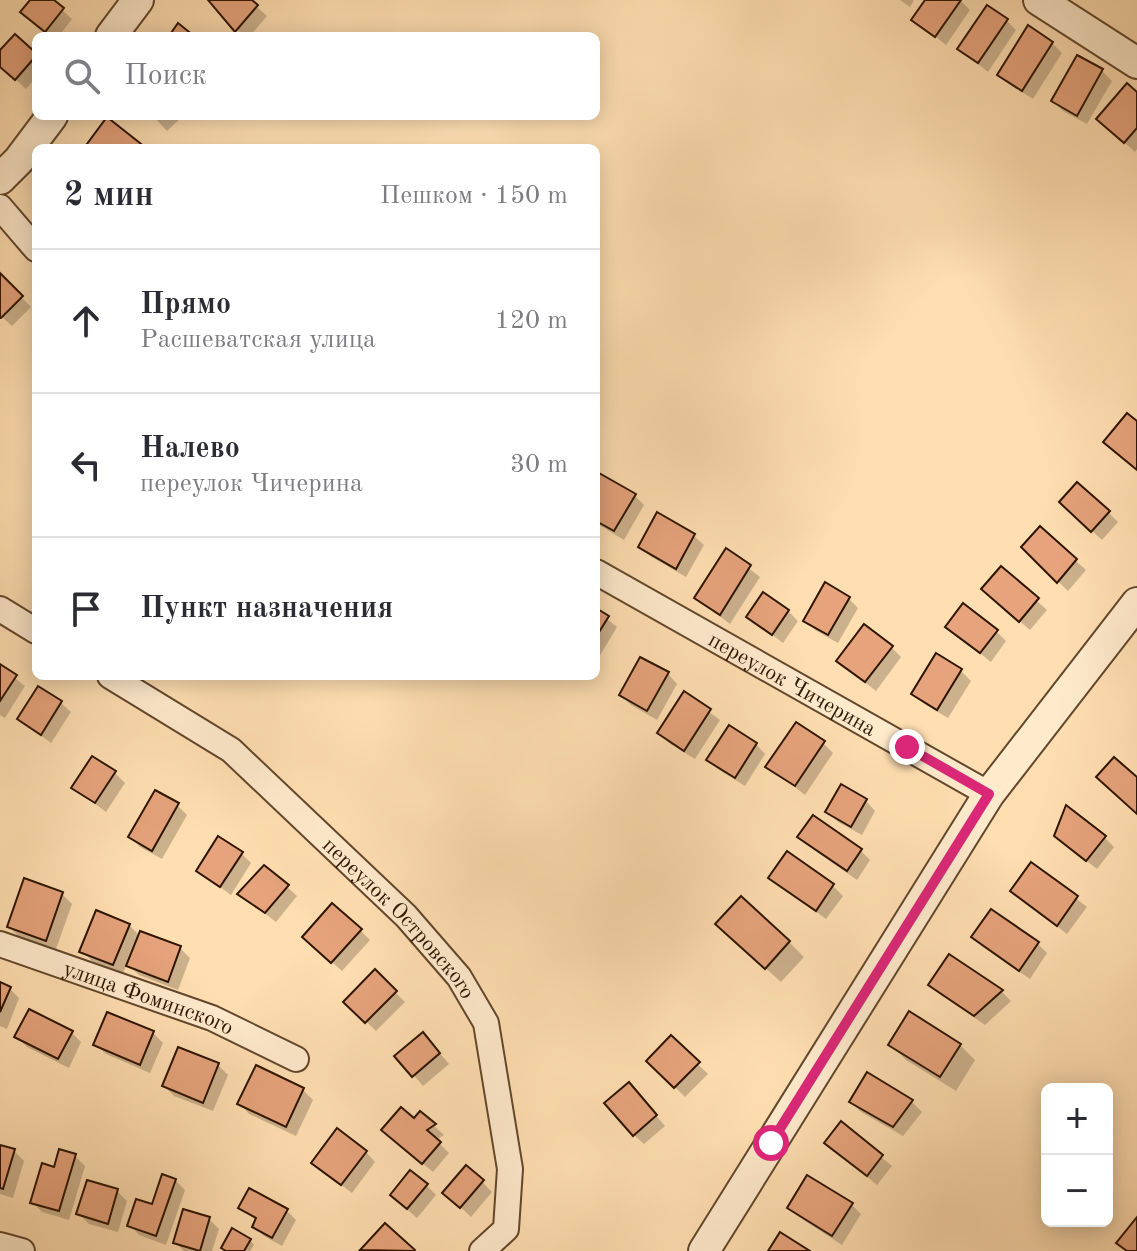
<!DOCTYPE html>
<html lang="ru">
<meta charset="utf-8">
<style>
body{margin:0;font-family:"Old Standard TT",serif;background:#f7f7f7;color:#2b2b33}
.controls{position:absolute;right:24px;bottom:24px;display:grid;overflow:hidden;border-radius:12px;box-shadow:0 4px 20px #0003}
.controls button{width:72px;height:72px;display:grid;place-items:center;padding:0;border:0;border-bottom:2px solid #e1e1e2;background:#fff;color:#2b2b33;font:40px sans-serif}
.stop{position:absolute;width:24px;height:24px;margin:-18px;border:6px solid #db2777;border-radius:50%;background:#fff}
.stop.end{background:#db2777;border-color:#fff;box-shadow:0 2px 8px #0008}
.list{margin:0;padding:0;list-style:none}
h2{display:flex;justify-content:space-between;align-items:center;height:104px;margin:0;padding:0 32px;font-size:34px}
h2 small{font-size:26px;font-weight:400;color:#7c7c81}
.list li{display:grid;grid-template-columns:52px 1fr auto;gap:24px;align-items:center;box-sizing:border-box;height:144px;padding:0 32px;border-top:2px solid #e1e1e2}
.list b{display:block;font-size:30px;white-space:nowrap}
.list p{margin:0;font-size:26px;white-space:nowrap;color:#7c7c81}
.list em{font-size:26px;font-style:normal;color:#7c7c81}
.icon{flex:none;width:44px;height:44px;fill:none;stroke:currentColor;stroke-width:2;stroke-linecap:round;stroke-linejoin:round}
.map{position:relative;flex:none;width:1137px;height:1251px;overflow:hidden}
.search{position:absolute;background:#fff;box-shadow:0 4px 20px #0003;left:32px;top:32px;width:568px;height:88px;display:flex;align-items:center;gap:20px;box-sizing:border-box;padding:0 28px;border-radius:12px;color:#7c7c81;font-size:30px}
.panel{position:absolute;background:#fff;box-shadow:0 4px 20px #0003;left:32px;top:144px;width:568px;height:536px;border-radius:12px}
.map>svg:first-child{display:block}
.shadow{fill:#0003}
.building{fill:#e6a37c;stroke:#2e1500;stroke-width:2}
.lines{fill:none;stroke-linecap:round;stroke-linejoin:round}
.minor-casing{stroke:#62472c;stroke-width:28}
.tertiary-casing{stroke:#62472c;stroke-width:34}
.minor{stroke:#ffeacc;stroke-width:24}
.tertiary{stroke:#ffeacc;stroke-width:30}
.route{stroke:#db2777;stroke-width:10}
.labels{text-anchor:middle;stroke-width:6;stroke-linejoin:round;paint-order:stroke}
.street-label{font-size:22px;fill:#2e1500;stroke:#ffeacc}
</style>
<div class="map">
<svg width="1137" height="1251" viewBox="0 0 1137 1251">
<rect width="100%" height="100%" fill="#ffdeb1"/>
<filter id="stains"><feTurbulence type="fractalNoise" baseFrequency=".0025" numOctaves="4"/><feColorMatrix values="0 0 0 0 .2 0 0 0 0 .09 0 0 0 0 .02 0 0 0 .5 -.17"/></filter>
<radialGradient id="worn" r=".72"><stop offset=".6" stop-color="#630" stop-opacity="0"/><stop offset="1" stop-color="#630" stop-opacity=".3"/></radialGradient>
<!-- shadow -->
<g class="shadow">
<polygon points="33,0 51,0 72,19 59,36 50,36 33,21"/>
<polygon points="210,0 249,0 267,16 250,36 243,36"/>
<polygon points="900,0 914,0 910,7"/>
<polygon points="927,0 960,0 970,10 946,45 914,19"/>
<polygon points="1007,21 1016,30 988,72 960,49"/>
<polygon points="1052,43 1062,53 1033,99 1009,84 999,74"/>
<polygon points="0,53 36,55 36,77 26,89 0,65"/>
<polygon points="1102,71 1112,81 1087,124 1063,111 1053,101"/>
<polygon points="1137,94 1137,149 1135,152 1108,128"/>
<polygon points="153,116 183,116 167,131"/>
<polygon points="0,276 31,307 12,326 0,315"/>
<polygon points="596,482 634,495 644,505 624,540 596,523"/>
<polygon points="1071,512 1108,512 1118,522 1102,540"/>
<polygon points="1040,529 1086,570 1068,591 1023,547"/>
<polygon points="694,536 704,545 686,577 650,556 640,547"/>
<polygon points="726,551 760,577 730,624 696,598"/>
<polygon points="1001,569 1047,610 1030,630 994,599"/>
<polygon points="848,598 858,608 838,643 815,630 806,620"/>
<polygon points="596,610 617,627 596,662"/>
<polygon points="788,611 798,621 783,643 749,617"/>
<polygon points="948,627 996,631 1006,641 991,662"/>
<polygon points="891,647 901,657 876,691 849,670"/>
<polygon points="937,656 961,671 971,681 948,718 923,703 914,694"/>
<polygon points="0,666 25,686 5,718 0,715"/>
<polygon points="668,674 677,684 657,720 631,705 621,695"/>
<polygon points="684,694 720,720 695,759 669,743 660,733"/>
<polygon points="61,703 71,712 51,743 19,719"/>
<polygon points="823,743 833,753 805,795 768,766"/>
<polygon points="756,744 765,754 745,786 719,770 709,760"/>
<polygon points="115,773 125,783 106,812 74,788"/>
<polygon points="866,801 875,811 862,835 838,822 828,812"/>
<polygon points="177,805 187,815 162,859 140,847 130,837"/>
<polygon points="800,837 861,851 870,860 857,880 810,847"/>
<polygon points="1105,838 1114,847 1097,869 1066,845"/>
<polygon points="241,853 251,863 231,895 198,871"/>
<polygon points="787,854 833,886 843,896 826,919 771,878"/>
<polygon points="1032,864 1087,907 1067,934 1012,891"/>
<polygon points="287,887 297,896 276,922 240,894"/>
<polygon points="62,894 72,904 56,949 19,937 9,927"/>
<polygon points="129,925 140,936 180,948 190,958 178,990 139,975 127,964 123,973 92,961 82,951"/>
<polygon points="360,930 370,940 342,971 314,946"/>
<polygon points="974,937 1038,944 1047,953 1030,979 983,947"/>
<polygon points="733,939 789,942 804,957 781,982"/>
<polygon points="950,957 1002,992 1011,1001 985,1025 941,995 931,985"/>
<polygon points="375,972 405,1002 376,1031 346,1002"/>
<polygon points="0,985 9,988 19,998 7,1029 0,1026"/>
<polygon points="71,1032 81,1042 69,1068 27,1047 17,1037"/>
<polygon points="153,1033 163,1043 150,1073 106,1054 96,1045"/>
<polygon points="671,1038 708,1074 685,1097 649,1061"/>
<polygon points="432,1044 449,1064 423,1086 397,1056"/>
<polygon points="891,1045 960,1045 975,1060 956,1091 906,1060"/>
<polygon points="218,1065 228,1075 213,1111 174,1096 164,1086"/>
<polygon points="257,1068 303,1090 313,1100 296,1136 249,1114 240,1104"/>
<polygon points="867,1075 912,1102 922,1112 903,1136 861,1112 851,1102"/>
<polygon points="638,1095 665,1126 644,1144 634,1135"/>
<polygon points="420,1113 444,1135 436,1140 449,1153 433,1172 394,1140"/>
<polygon points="841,1124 892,1166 877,1185 827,1143"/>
<polygon points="0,1147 14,1151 24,1161 13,1198 0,1194"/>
<polygon points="366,1152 375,1162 352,1193 324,1172"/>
<polygon points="75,1156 85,1166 69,1220 42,1212 32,1202 55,1169"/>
<polygon points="175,1180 185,1190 166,1245 139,1235 130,1225 153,1207"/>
<polygon points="482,1182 492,1192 471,1217 455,1202"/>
<polygon points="426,1185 436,1195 417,1218 402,1205"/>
<polygon points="117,1191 127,1201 118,1232 89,1224 79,1214"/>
<polygon points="851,1204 861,1214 842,1245 799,1217 789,1208"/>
<polygon points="241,1208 286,1210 296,1220 282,1246 264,1236 254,1226 257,1221"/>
<polygon points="209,1219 219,1229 212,1251 184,1251 175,1242"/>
<polygon points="250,1240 254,1245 250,1251 227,1251"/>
</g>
<!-- building -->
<g class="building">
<polygon points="30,0 54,0 64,8 45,32 20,12"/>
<polygon points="208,0 252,0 258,5 235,32"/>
<polygon points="925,0 961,0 935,37 911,20"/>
<polygon points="987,5 1008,19 978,63 957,49"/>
<polygon points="178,23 194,36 169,36"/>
<polygon points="1028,25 1053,42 1022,91 997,75"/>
<polygon points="15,34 36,53 36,56 15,80 0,67 0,50"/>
<polygon points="1077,55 1103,69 1077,116 1051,101"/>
<polygon points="1127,83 1137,92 1137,128 1124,143 1096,119"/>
<polygon points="107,117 145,147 144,148 84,148"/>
<polygon points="0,273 23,296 1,318 0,318"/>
<polygon points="1127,413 1137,421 1137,470 1103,442"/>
<polygon points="599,473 636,494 614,531 596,521 596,478"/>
<polygon points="1077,482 1110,511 1091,532 1059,502"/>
<polygon points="657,512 695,534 676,569 638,547"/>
<polygon points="1040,526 1077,559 1057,583 1021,547"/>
<polygon points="726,548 751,565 720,615 694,598"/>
<polygon points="1001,566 1039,598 1019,622 981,589"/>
<polygon points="825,582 850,597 828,635 803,621"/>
<polygon points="763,592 789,610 772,635 746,617"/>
<polygon points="963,603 998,630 980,653 945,627"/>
<polygon points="596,608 609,616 596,637"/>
<polygon points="864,624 893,646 865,682 836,661"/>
<polygon points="936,653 962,669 937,710 911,694"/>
<polygon points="640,657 669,672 647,711 619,695"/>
<polygon points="0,664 17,675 0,701"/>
<polygon points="38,686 62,701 41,735 17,719"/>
<polygon points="684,691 711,709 684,751 657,733"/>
<polygon points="796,722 825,741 795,786 765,767"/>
<polygon points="729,725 757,743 735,778 706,760"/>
<polygon points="92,756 116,771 95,803 71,788"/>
<polygon points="1114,757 1137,777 1137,814 1096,777"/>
<polygon points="841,784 867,799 851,827 825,812"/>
<polygon points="155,790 179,803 152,851 128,837"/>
<polygon points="1066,805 1106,836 1086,861 1054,836"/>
<polygon points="813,815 862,849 847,871 797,837"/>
<polygon points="218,836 243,852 220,887 196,871"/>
<polygon points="787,851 834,884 816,911 768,878"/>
<polygon points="1031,862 1078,896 1057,926 1010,891"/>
<polygon points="264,865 289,885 265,913 237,894"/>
<polygon points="24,878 63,892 46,941 7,927"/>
<polygon points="741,896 790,941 765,969 715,924"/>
<polygon points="332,903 362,929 331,963 302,937"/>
<polygon points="991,909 1039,942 1019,971 971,937"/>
<polygon points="96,910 130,924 113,965 79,952"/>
<polygon points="140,931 181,946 168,982 126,966"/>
<polygon points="949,954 1003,990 974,1016 928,985"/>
<polygon points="375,969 397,991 365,1023 343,1002"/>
<polygon points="0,982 11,987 0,1012"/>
<polygon points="29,1009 73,1031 58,1059 14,1037"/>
<polygon points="909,1011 961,1044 940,1077 888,1045"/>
<polygon points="107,1012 154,1031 140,1065 93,1045"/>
<polygon points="423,1032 440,1053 412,1077 394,1056"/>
<polygon points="671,1035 700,1062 674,1088 646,1061"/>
<polygon points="178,1047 219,1063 203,1103 162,1086"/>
<polygon points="256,1065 304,1088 286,1127 237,1104"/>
<polygon points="867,1072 913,1100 893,1127 849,1102"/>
<polygon points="629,1082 657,1115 633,1136 604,1103"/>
<polygon points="401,1107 414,1118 420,1111 436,1124 427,1130 441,1142 422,1164 381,1130"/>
<polygon points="841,1121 883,1155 867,1176 824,1143"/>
<polygon points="337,1128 367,1151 341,1185 311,1163"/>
<polygon points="0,1145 15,1149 3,1189 0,1188"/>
<polygon points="59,1149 76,1154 59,1211 30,1203 42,1163 54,1167"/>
<polygon points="466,1165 484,1180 460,1208 442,1193"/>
<polygon points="410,1170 428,1184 407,1209 390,1195"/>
<polygon points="162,1174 176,1179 156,1236 127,1226 136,1199 152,1204"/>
<polygon points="807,1175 853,1203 832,1236 787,1208"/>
<polygon points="87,1180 118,1189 108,1224 76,1214"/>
<polygon points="249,1188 288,1209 272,1238 252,1227 256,1218 238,1208"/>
<polygon points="183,1209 210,1217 200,1251 173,1243"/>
<polygon points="1137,1217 1137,1251 1127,1251 1116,1243"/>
<polygon points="385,1223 415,1250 414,1251 360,1250"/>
<polygon points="232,1228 251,1239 244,1251 226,1251 221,1248"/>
<polygon points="780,1232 810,1251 768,1251"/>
</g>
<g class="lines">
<defs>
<g id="minor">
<polyline points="0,207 36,249"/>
<path id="s1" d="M596,572l393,222"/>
<polyline points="0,609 36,631"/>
<path id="s2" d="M110,676l121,74 175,166 53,61 27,46 24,146 -4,60 -24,22"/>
<path id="s3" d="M0,944l212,74 84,41"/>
<polyline points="0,1245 22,1251"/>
</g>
<g id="tertiary">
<polyline points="1039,0 1137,63"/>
<polyline points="111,36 138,0"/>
<polyline points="0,179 19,160 52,116"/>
<polyline points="704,1251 989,794 1137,603"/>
</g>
</defs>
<!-- minor casing -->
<use href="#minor" class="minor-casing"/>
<!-- tertiary casing -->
<use href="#tertiary" class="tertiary-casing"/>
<!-- minor -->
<use href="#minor" class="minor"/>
<!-- tertiary -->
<use href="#tertiary" class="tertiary"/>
</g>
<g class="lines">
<!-- route -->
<polyline class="route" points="771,1143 989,794 907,747"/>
</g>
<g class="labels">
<!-- street labels -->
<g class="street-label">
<text dy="8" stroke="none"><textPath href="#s1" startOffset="226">переулок Чичерина</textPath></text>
<text dy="8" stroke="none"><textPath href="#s2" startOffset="380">переулок Островского</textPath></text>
<text dy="8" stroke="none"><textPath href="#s3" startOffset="158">улица Фоминского</textPath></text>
</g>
</g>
<rect width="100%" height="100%" filter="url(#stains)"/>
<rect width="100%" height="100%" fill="url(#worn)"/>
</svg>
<div class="controls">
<button>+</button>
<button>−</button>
</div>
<div class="stop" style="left:771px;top:1143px"></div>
<div class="stop end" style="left:907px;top:747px"></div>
<div class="search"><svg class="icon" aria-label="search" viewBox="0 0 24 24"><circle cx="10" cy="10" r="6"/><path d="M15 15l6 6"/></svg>Поиск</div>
<section class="panel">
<h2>2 мин<small>Пешком · 150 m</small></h2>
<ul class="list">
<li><svg class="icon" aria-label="ahead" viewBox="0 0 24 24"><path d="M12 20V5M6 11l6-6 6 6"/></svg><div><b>Прямо</b><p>Расшеватская улица</p></div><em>120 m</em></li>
<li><svg class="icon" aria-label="left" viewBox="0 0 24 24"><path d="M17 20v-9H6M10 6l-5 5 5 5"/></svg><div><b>Налево</b><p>переулок Чичерина</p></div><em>30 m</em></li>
<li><svg class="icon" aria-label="arrive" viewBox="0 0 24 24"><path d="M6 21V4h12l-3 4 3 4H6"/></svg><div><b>Пункт назначения</b></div></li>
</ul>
</section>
</div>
